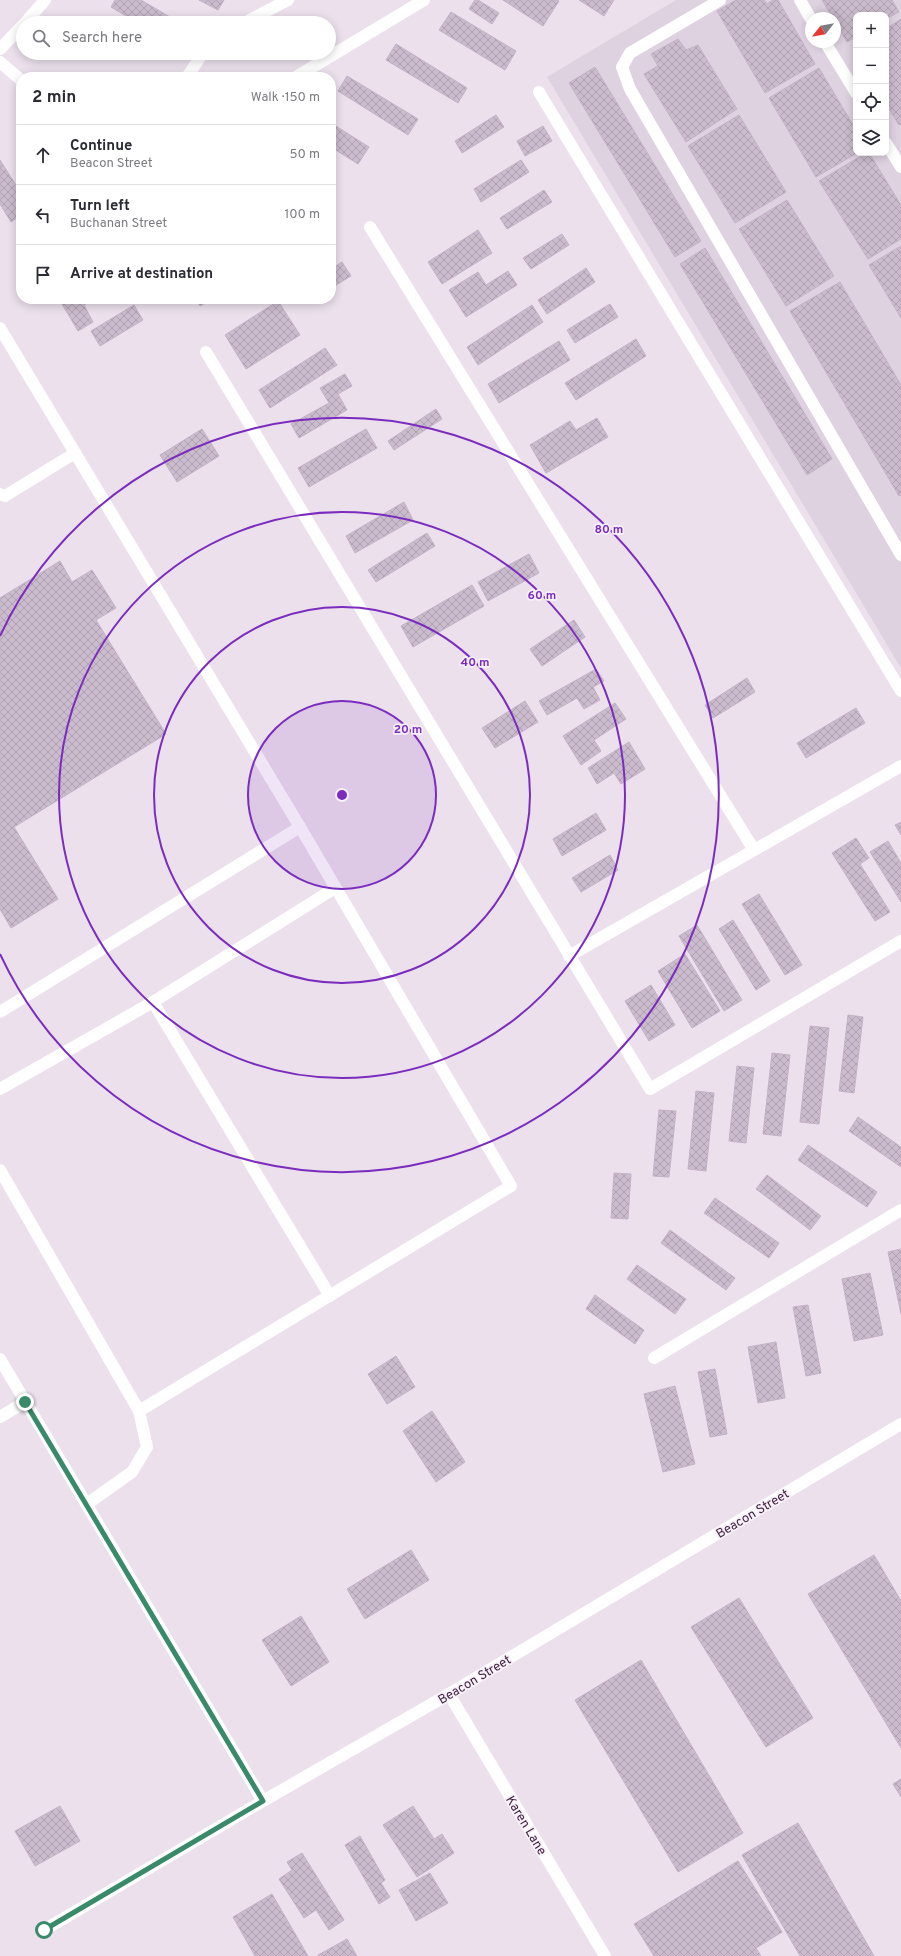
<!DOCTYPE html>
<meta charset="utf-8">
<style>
body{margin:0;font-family:Overpass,sans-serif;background:#f2f2f3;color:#2b2b33}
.controls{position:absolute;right:12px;top:12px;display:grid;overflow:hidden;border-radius:8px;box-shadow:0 2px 10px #0003}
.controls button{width:36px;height:36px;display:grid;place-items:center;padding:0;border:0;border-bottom:1px solid #e1e1e2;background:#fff;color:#2b2b33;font:20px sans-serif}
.compass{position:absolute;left:805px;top:12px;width:36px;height:36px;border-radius:50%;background:#fff;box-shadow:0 2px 10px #0003;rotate:239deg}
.stop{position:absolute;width:12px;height:12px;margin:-9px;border:3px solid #398a6b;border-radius:50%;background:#fff}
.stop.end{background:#398a6b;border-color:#fff;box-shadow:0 1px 4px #0008}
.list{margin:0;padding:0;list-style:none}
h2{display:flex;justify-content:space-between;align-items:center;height:52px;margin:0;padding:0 16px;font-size:17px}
h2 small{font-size:13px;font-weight:400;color:#7c7c81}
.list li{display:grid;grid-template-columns:26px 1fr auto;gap:12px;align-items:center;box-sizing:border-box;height:60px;padding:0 16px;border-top:1px solid #e1e1e2}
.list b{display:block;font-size:15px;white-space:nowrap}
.list p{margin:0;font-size:13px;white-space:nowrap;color:#7c7c81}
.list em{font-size:13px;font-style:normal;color:#7c7c81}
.icon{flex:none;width:22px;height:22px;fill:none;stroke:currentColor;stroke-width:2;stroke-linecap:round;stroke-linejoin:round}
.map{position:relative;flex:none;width:901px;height:1956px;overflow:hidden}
.search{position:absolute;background:#fff;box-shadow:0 2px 10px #0003;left:16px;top:16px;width:320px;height:44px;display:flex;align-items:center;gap:10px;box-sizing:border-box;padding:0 14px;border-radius:22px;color:#7c7c81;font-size:15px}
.panel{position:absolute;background:#fff;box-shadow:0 2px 10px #0003;left:16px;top:72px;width:320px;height:232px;border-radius:16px}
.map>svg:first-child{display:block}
.built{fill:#ded1e0;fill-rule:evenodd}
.building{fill:url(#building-cross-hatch);stroke:#c4b2c7}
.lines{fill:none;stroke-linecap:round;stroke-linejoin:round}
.lane{stroke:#fff;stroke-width:12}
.street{stroke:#fff;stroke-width:12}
.secondary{stroke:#fff;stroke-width:12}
.route{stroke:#398a6b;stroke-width:5}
.ring{fill:none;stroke:#7b2cbf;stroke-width:2}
.labels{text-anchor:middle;stroke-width:3.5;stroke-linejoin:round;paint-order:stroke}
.street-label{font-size:13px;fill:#3e1f3d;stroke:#f7f1f9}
.centre{fill:#7b2cbf;stroke:#f7f1f9;stroke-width:2}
.ring-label{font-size:12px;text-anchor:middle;font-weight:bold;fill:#7b2cbf;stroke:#f7f1f9;stroke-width:3.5;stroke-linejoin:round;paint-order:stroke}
</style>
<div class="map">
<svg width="901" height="1956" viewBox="0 0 901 1956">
<defs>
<pattern id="building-cross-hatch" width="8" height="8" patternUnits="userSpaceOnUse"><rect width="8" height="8" fill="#cbbccd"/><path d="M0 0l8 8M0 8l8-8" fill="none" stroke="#afa1b1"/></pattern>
</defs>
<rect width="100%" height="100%" fill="#ebe0ec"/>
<!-- built -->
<path class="built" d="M676,0h225v668l-354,-591zM856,15h30v138h-30zM811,18h24v24h-24z"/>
<!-- building -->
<g class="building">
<polygon points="115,0 141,0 180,23 138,23 111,7"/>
<polygon points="199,0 224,0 218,10"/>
<polygon points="475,0 478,0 499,13 492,24 469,9"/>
<polygon points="503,0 557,0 559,1 543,26"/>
<polygon points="579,0 614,0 604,16"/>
<polygon points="736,0 764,0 767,4 773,0 778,0 815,64 765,93 717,11"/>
<polygon points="822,0 892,0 899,12 886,19 886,15 856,15 856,37 847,42 835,22 835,18 833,18"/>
<polygon points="451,12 516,51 505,70 439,30"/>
<polygon points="901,19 901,124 899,125 886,104 886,29"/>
<polygon points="678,39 686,50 698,45 737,109 686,142 644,74 658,66 651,54"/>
<polygon points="396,44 467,88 458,103 386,60"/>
<polygon points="595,67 701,241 675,257 569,83"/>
<polygon points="819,68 856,130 857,153 816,177 769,98"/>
<polygon points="347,76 418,119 408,135 338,91"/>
<polygon points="496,115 504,127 462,153 455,141"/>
<polygon points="739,115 786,192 735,223 688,146"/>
<polygon points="331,123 369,147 358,164 331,147"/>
<polygon points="543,126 552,141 525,156 517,141"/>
<polygon points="866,153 869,153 901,205 901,239 868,259 819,181"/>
<polygon points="0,160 21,193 21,215 11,222 0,204"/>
<polygon points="521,160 529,172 481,202 474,189"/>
<polygon points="544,190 552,202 507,229 500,218"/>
<polygon points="787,200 834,276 786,306 739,229"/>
<polygon points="478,230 492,253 442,284 428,262"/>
<polygon points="562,234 569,245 531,269 523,258"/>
<polygon points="901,246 901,318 869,265"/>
<polygon points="705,248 832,459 807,475 680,264"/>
<polygon points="342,262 351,276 331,288 331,269"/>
<polygon points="586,268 595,282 547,314 538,300"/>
<polygon points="508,271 517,285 466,317 449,290 478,272 486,285"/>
<polygon points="840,282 901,385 901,495 899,496 790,311"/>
<polygon points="59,299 94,299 84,305 93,322 78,331"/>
<polygon points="196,299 212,299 200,306"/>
<polygon points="278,301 300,335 246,369 225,335"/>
<polygon points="610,304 618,317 575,343 567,330"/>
<polygon points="134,305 143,320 100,346 91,331"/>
<polygon points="532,305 543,322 478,365 467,347"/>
<polygon points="636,339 646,356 576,400 565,383"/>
<polygon points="559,341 570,360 499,403 488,384"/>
<polygon points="325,348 337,365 270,408 259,390"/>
<polygon points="345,374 352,386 338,394 347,410 299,438 291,424 329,403 320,388"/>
<polygon points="436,409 442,419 394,450 388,441"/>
<polygon points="597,418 608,437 546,473 530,445 570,421 576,430"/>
<polygon points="202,429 219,456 177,482 160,455"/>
<polygon points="366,429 377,448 309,487 298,468"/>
<polygon points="404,502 413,520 355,553 346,536"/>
<polygon points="427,533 435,546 376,582 368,570"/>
<polygon points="529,554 539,573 488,601 478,582"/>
<polygon points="60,561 72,582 92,570 116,608 96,620 166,734 14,827 58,899 11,928 0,909 0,598"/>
<polygon points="472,585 484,606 413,647 401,626"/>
<polygon points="574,620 585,637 542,666 530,649"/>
<polygon points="596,669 604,681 593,687 600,700 584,709 577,698 547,715 539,701"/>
<polygon points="747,678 755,692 713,718 705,705"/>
<polygon points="525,701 538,722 495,748 482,728"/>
<polygon points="615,703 626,719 594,740 601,751 581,765 563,736"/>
<polygon points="856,708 865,723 806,758 797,743"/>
<polygon points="629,742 645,769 621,784 614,773 597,784 588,768"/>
<polygon points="596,813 606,830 562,856 553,839"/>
<polygon points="901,822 901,835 895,825"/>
<polygon points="856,838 869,858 860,864 890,912 875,921 832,853"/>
<polygon points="888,841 901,863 901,902 870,852"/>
<polygon points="610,855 618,870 581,892 572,878"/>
<polygon points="759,894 802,965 785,975 742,904"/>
<polygon points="733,920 770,981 756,990 719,929"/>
<polygon points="697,925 742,1000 724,1011 679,936"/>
<polygon points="685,954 720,1011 692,1028 658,971"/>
<polygon points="651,985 675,1025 649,1041 625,1001"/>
<polygon points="848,1015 863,1017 854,1093 839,1091"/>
<polygon points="810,1026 829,1028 819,1124 800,1122"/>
<polygon points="772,1053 790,1055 781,1136 763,1134"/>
<polygon points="737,1066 754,1068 746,1143 729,1141"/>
<polygon points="696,1091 714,1093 706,1171 688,1169"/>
<polygon points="659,1110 676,1111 669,1177 653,1176"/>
<polygon points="858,1117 901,1147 901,1167 849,1131"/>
<polygon points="808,1145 877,1192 867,1207 798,1160"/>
<polygon points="614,1173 631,1174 628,1219 611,1218"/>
<polygon points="767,1175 821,1216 810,1230 756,1189"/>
<polygon points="715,1198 779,1243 769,1258 704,1213"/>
<polygon points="670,1230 735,1278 726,1290 661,1243"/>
<polygon points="901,1249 901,1314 888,1252"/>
<polygon points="637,1265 686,1299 675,1314 627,1279"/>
<polygon points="870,1273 883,1335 854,1341 842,1279"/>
<polygon points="595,1295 644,1330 635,1344 586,1309"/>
<polygon points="808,1305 821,1373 806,1376 793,1307"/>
<polygon points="776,1342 785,1398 758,1403 748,1347"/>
<polygon points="396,1356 415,1387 387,1404 368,1374"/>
<polygon points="715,1369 727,1434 710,1437 698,1372"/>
<polygon points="675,1386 695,1464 663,1472 644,1394"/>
<polygon points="432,1411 465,1462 436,1482 403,1431"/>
<polygon points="411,1550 429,1580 365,1619 347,1589"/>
<polygon points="874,1555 901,1601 901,1748 808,1594"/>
<polygon points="739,1598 813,1718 766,1747 691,1627"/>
<polygon points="301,1616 329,1662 291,1686 262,1640"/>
<polygon points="641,1660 743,1833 678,1872 575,1700"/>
<polygon points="901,1779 901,1797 893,1784"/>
<polygon points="60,1806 80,1841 35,1866 15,1831"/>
<polygon points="413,1806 434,1839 442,1834 454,1853 417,1877 383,1825"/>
<polygon points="798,1823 874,1956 800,1956 742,1855"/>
<polygon points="360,1836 385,1880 381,1883 390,1897 379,1904 345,1845"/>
<polygon points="302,1853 344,1920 329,1930 316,1910 304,1918 279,1879 292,1870 287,1862"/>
<polygon points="738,1861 782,1932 756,1948 761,1956 654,1956 634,1924"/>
<polygon points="430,1873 448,1903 416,1921 399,1890"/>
<polygon points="272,1894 308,1956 255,1956 233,1917"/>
<polygon points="347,1939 357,1956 318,1956 318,1955"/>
</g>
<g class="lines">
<!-- lane -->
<g class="lane">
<polyline points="720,0 630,53 622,67 630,89 901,555"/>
<polyline points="800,0 811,19"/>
<polyline points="244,23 288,0"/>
<polyline points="825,42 856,93"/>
<polyline points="0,62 21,80"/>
<polyline points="187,77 203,53"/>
<polyline points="296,77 424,0"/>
<polyline points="539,92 901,691"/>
<polyline points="886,143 901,167"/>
<polyline points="370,227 754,850"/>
<polyline points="0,328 300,827 511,1186 139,1411"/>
<polyline points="206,352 650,1089 901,941"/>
<polyline points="0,494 5,496 75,453"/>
<polyline points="569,956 901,766"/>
<polyline points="153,1002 330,1296"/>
<polyline points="0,1012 300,827"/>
<polyline points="0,1089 153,1002 335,888"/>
<polyline points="0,1170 139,1411 147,1447 132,1472 87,1504"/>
<polyline points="654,1358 901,1210"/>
<polyline points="0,1417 25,1402"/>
</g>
<!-- street -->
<g class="street">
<polyline points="0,1359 263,1801"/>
<polyline points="449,1694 605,1956"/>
<polyline points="44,1930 263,1801 449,1694 901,1424"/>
</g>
<!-- secondary -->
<g class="secondary">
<polyline points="25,23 45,0"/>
<polyline points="0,49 23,25"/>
</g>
</g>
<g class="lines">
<!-- route -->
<polyline class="route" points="25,1402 263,1801 44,1930"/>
</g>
<!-- distance rings -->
<circle cx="342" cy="795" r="94" fill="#7b2cbf" fill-opacity=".12"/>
<g class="ring">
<circle cx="342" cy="795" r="94"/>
<circle cx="342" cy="795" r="188"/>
<circle cx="342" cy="795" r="283"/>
<path d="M0 636A377 377 0 1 1 0 954"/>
</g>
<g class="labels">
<!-- street labels -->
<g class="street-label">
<text transform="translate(752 1513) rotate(-31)" y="5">Beacon Street</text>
<text transform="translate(474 1679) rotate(-31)" y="5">Beacon Street</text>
<text transform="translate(527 1825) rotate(59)" y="5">Karen Lane</text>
</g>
</g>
<circle cx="342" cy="795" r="6" class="centre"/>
<g class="ring-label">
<text x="609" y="533">80 m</text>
<text x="542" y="599">60 m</text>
<text x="475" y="666">40 m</text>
<text x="408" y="733">20 m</text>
</g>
</svg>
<div class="controls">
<button>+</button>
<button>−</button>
<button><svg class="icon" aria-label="locate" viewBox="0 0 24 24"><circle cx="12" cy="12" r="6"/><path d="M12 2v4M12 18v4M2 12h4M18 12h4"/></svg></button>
<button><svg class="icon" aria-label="layers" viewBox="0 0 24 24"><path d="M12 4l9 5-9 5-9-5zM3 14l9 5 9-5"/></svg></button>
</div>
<svg class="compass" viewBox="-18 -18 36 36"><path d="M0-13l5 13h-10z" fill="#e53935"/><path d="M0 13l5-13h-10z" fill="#7c7c81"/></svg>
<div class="stop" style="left:44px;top:1930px"></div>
<div class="stop end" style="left:25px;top:1402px"></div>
<div class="search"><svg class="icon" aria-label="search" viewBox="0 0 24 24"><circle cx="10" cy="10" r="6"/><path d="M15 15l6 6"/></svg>Search here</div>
<section class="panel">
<h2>2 min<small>Walk · 150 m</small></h2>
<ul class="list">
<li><svg class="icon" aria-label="ahead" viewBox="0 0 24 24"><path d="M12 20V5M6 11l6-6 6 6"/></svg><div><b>Continue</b><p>Beacon Street</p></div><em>50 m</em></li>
<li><svg class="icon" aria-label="left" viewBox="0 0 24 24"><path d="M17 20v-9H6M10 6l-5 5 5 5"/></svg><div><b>Turn left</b><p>Buchanan Street</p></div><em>100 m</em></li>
<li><svg class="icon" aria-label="arrive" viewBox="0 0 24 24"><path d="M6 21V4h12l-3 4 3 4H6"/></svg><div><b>Arrive at destination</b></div></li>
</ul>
</section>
</div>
